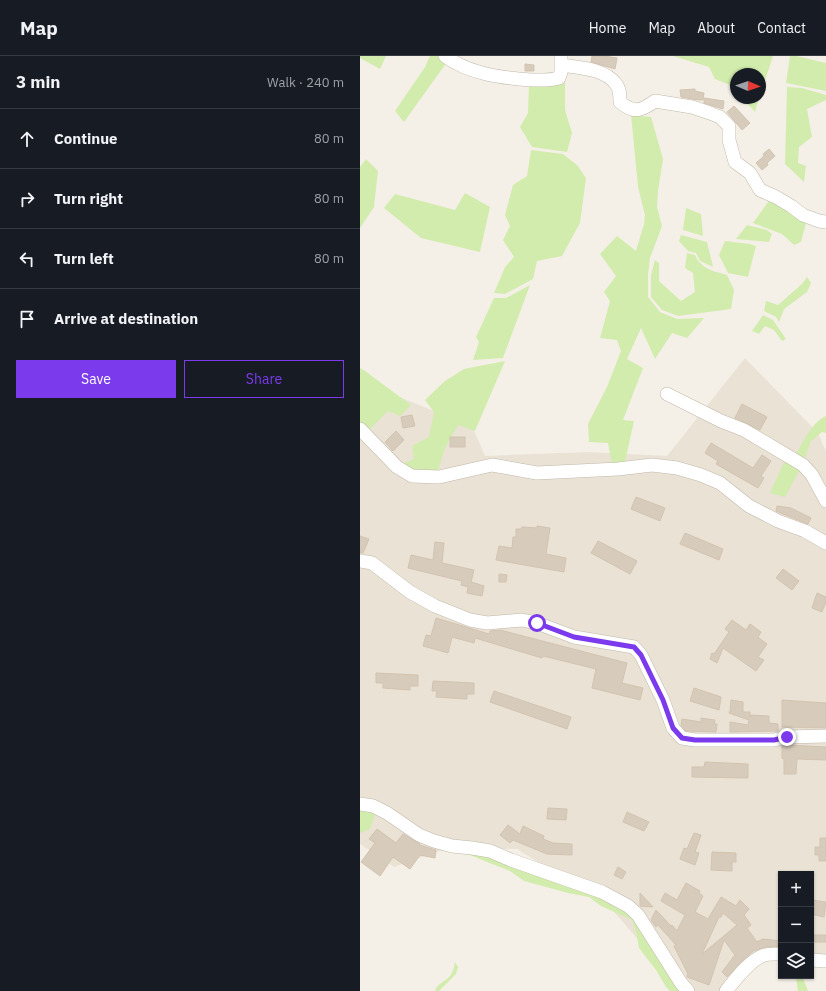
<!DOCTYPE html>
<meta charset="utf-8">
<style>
body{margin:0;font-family:"IBM Plex Sans",sans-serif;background:#20242c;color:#f1f3f6}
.controls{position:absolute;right:12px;bottom:12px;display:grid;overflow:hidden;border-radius:0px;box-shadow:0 1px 3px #0004}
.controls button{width:36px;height:36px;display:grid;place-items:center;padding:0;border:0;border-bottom:1px solid #363941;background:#171b24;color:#f1f3f6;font:20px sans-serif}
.compass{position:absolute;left:370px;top:12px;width:36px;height:36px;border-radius:50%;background:#171b24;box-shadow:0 1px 3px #0004;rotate:92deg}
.stop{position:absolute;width:12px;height:12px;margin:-9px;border:3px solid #7c3aed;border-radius:50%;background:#fff}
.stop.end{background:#7c3aed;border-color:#fff;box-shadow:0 1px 4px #0008}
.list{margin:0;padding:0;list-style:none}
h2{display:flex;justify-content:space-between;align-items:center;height:52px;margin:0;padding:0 16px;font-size:17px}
h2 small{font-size:13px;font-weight:400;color:#9ea1a6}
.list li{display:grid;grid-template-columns:26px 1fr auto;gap:12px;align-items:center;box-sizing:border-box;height:60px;padding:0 16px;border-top:1px solid #363941}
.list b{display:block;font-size:15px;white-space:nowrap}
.list em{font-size:13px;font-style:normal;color:#9ea1a6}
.actions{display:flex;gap:8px;padding:12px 16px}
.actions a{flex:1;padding:9px 0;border:1px solid #7c3aed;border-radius:0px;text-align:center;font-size:14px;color:#7c3aed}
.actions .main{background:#7c3aed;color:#fff}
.icon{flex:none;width:22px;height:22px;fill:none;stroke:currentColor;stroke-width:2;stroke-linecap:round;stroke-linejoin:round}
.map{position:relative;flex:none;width:466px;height:935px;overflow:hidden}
header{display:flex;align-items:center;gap:24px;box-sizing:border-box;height:56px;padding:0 20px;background:#171b24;border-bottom:1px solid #363941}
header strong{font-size:19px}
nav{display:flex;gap:22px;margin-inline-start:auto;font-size:14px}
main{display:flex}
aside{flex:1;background:#171b24}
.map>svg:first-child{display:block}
.residential{fill:#e9e2d5}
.green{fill:#d2ecad}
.building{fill:#d7ccbc;stroke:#d3c3af;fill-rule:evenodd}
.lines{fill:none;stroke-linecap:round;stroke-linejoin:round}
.minor-casing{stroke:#c1b8a9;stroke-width:14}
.minor{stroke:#fff;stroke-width:13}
.route{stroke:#7c3aed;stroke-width:5}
</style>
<header>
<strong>Map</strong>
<nav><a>Home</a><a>Map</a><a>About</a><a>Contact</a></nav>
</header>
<main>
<aside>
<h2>3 min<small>Walk · 240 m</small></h2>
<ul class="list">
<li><svg class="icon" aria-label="ahead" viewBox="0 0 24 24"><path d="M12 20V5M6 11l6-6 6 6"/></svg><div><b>Continue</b></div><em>80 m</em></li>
<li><svg class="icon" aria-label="right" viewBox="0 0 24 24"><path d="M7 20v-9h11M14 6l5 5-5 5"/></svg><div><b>Turn right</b></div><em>80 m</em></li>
<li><svg class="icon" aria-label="left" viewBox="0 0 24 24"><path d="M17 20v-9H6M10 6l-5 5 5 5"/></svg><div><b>Turn left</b></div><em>80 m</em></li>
<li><svg class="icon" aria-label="arrive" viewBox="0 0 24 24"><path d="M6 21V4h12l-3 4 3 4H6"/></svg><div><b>Arrive at destination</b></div></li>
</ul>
<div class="actions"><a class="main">Save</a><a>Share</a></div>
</aside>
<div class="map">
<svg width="466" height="935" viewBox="0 0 466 935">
<rect width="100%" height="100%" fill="#f5f0e7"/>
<!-- residential -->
<polygon class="residential" points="385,302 458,377 466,396 466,905 451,902 451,818 421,818 421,901 397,902 373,935 329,935 320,932 249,850 157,793 88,792 34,811 0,788 0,333 44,343 112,370 125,400 228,396 307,400"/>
<!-- green -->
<g class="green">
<polygon points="0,0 26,0 20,13 0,2"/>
<polygon points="70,0 79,0 87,6 44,66 35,55 65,11"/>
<polygon points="313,0 413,0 400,40 400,18 376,18 376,35 370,29 355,23 349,11"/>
<polygon points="430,0 436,0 466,7 466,35 426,27"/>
<polygon points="205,25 205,54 212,77 207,96 172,91 160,71 168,57 169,28 188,30"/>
<polygon points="427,31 442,32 466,39 466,44 447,53 452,81 439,91 438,107 446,110 444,126 425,108"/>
<polygon points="382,42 399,42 395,56"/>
<polygon points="271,58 280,60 291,61 303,103 298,135 297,151 302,170 290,202 288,219 288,241 300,256 317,263 344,262 327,282 312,277 295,303 281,272 267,303 283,312 263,364 274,365 265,406 252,408 248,387 229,386 228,368 247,331 261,295 257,284 240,282 250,245 244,236 256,220 240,198 257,180 276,195 284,168 285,159 278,131"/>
<polygon points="171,94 203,98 217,109 226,122 220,167 202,200 177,205 173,223 145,238 134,237 145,211 154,201 143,184 150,170 145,159 153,129 167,120"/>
<polygon points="6,103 18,115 14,151 0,172 0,111"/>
<polygon points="105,137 130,151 120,196 61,182 24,152 35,138 95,154"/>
<polygon points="411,142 447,163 441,186 434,189 422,178 393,167"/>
<polygon points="326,152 341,158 343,180 323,174"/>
<polygon points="387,169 407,174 412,178 409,186 376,183"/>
<polygon points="321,179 347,186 353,211 340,205 336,197 328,195 319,185"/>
<polygon points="365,185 390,188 396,190 388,221 368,217 359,199"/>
<path d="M327,197l8,2c6,14 18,16 32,20l7,15 -3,19 -53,7 -16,-6 -11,-13v-22l4,-15 4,3v18l22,20 14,-9 -2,-19 -8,-5z"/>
<polygon points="447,221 451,227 447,236 424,253 419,266 416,261 404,255 406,245 418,249 442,228"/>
<polygon points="170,229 143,302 113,304 119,286 116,281 134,242 146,242"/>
<polygon points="403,259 413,264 426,283 422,285 414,274 405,270 399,278 392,275"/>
<polygon points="145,305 115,375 98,369 85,392 78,414 54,414 42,408 54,403 52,390 69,381 74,356 65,344 85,325 104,313"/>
<polygon points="0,312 5,315 51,349 40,360 28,355 10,373 0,365"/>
<path d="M466,360v17l-4,-1 -11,9 -6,17 -9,-4c8,-13 16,-32 30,-38z"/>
<polygon points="425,404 440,413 425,441 410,437"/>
<polygon points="0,754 16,756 10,773 0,777"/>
<polygon points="117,795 239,837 270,856 321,935 310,935 306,931 296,914 279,892 276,876 272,864 241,850 229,841 208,837 164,825 150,815 107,798"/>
<path d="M95,906l3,5 -2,7 -17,17h-4c2,-7 9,-9 14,-14 4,-4 5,-9 6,-15z"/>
<polygon points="434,920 442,920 448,935 438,935 436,922"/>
</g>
<!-- building -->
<g class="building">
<polygon points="232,0 244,0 257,2 255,13 231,6"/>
<polygon points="165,8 174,9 174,15 165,15"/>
<polygon points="335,33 335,35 344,37 343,44 338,44 321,41 320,34"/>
<polygon points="344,42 364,45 363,53 344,47"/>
<polygon points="374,50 390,67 382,74 367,56"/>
<polygon points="409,93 415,100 407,107 408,109 402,114 396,107 404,100 403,98"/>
<polygon points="382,348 407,361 400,374 375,362"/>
<polygon points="52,359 55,370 43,372 41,361"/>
<polygon points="36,375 44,384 33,395 25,386"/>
<rect x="90" y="381" width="15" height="10"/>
<polygon points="351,387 393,412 402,399 411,405 401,420 404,422 398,432 356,408 358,405 345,397"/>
<polygon points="276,441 305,452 300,465 271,453"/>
<polygon points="417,450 431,452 451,462 448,468 416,455"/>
<polygon points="177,470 190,472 186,498 206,502 204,516 136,504 139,490 152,492 153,481 156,481 156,473 161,473 162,471 177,472"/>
<polygon points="325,477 363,493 359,504 320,488"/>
<polygon points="0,480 9,483 3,497 0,497"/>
<polygon points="238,485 277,505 270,518 231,497"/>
<polygon points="75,486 84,487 82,507 114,514 111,526 124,530 122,540 107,537 108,531 101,529 102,525 48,512 51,499 73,504"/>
<polygon points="423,513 439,525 432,534 416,522"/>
<polygon points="139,518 147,519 146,526 139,526"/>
<polygon points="457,537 466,541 466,546 462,556 452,552"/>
<polygon points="76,562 129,578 130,575 140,574 267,607 262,627 283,632 280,644 232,632 236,613 183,600 182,602 115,582 114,587 92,581 88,597 63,590 66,579 71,580"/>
<polygon points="372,564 386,574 390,568 401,576 398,581 407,588 398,601 404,604 396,615 363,592 357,607 350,603 352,597 354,598 369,576 365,573"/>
<polygon points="16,617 58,619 58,630 50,630 50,634 23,632 23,627 16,627"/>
<polygon points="73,625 114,627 114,638 107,638 107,643 76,641 77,635 72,635"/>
<polygon points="334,632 361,641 359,654 330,645"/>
<polygon points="134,635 211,661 207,673 130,646"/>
<polygon points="371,644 383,646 383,656 390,656 390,661 391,659 409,660 409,667 418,668 418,675 370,676 370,666 388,669 389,664 369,657 370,655"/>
<polygon points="422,644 466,647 466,672 422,671"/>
<polygon points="341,662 355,664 354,668 357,668 356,676 326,675 321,669 322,663 341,666"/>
<polygon points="428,689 466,691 466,704 437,703 436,718 424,718 424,703 422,702 422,690"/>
<polygon points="345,706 388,708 388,722 332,721 332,711 344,711"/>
<polygon points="188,752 207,753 206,764 187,763"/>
<polygon points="267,756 289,766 284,775 263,766"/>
<polygon points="148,769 160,778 163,770 184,780 183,783 193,787 212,788 212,799 187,798 153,784 150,787 140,779"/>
<polygon points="17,773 36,787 43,778 60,788 59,789 76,794 75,802 60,799 50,813 33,801 20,820 1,806 15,787 9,783"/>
<polygon points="334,777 341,779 335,796 339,797 335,809 320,803 324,792 327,793"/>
<polygon points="460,782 466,782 466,805 459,805 459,799 455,799 455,791 460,791"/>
<polygon points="352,796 376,797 376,806 372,806 372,815 351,814"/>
<polygon points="258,811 266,816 262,823 254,819"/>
<path d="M326,827l14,8 -1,2 4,3 -8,16 13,7 13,-22 15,9 4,-6 9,9 -5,6 7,10 -4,3 10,14 6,-3 18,2v5l-16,1 -12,4 -11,10 -15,16 -5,-5 13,-17 -11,-15 -15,45 -22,-8 1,-3 -14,-28 2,-1 -18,-20 -2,2 -5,-7 5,-10 15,16 1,-1 5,6 8,-16 -24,-14 4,-8 12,7zM363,857l14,12 -35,29 17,-37h2z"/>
<polygon points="280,837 293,851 280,850"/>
<polygon points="451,844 466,846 464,861 451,858"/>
<rect x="451" y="879" width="15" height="7"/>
</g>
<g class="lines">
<defs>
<g id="minor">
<path d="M85,0c24,18 57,22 86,24 9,0 18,1 28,-2l2,-6v-16"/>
<path d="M202,9c17,3 42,3 54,19 4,5 4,12 4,18 14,12 21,9 35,-1l37,6 18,6 10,4 9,9v14l6,22 15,11 10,17 16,7 15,9 12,9 16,6 7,1"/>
<polyline points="307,338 361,365 384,374 443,409 452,419 466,445"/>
<polyline points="0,373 37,411 52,420 79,421 132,409 177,417 258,413 292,409 317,412 341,419 360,427 389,450 418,465 445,475 466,487"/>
<polyline points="0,505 12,507 50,536 75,550 110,564 127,567 162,564 177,567 214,581 274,591 281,599 303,644 313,672 322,682 335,684 414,684 427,681 466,680"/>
<polyline points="0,748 13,750 27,757 59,779 74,785 92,790 112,792 130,795 151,804 242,836 268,850 278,859 321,927 328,935"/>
<polyline points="451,904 466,905"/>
<path d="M366,935c9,-11 23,-30 36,-35 6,-3 13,-2 19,-2"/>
</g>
</defs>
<!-- minor casing -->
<use href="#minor" class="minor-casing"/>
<!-- minor -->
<use href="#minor" class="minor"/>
</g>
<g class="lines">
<!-- route -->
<polyline class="route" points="177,567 214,581 274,591 281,599 303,644 313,672 322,682 335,684 414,684 427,681"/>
</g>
</svg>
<div class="controls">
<button>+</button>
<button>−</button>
<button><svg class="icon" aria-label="layers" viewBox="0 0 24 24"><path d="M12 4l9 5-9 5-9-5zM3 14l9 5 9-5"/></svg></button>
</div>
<svg class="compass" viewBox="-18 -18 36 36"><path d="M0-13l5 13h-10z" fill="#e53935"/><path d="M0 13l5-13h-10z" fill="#9ea1a6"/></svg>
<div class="stop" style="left:177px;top:567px"></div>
<div class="stop end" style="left:427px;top:681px"></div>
</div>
</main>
